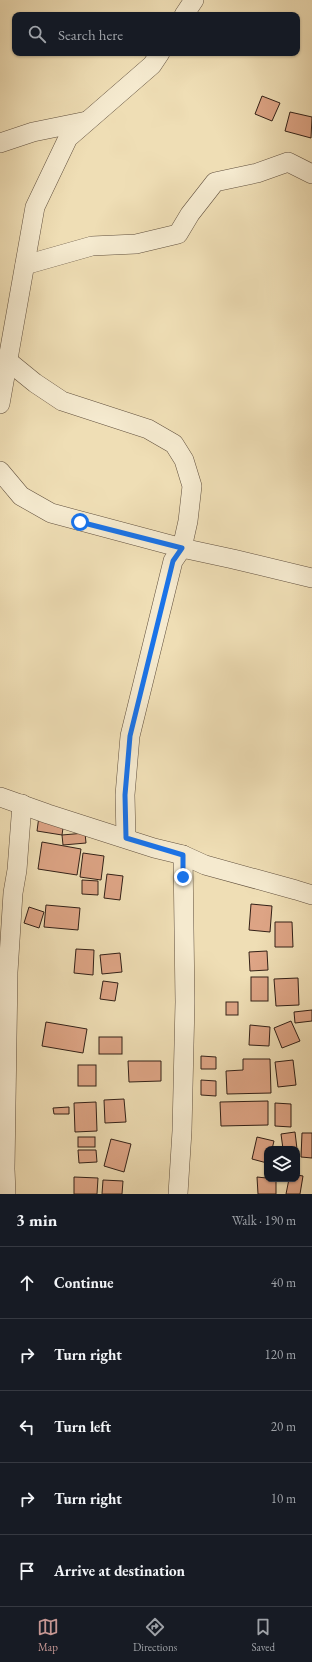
<!DOCTYPE html>
<meta charset="utf-8">
<style>
body{margin:0;font-family:"EB Garamond",serif;background:#242831;color:#f1f3f6}
.controls{position:absolute;right:12px;bottom:12px;display:grid;overflow:hidden;border-radius:8px;box-shadow:0 1px 3px #0004}
.controls button{width:36px;height:36px;display:grid;place-items:center;padding:0;border:0;border-bottom:1px solid #363941;background:#171b24;color:#f1f3f6;font:20px sans-serif}
.stop{position:absolute;width:12px;height:12px;margin:-9px;border:3px solid #1a73e8;border-radius:50%;background:#fff}
.stop.end{background:#1a73e8;border-color:#fff;box-shadow:0 1px 4px #0008}
.list{margin:0;padding:0;list-style:none}
h2{display:flex;justify-content:space-between;align-items:center;height:52px;margin:0;padding:0 16px;font-size:17px}
h2 small{font-size:13px;font-weight:400;color:#9ea1a6}
.list li{display:grid;grid-template-columns:26px 1fr auto;gap:12px;align-items:center;box-sizing:border-box;height:72px;padding:0 16px;border-top:1px solid #363941}
.list b{display:block;font-size:15px;white-space:nowrap}
.list em{font-size:13px;font-style:normal;color:#9ea1a6}
.icon{flex:none;width:22px;height:22px;fill:none;stroke:currentColor;stroke-width:2;stroke-linecap:round;stroke-linejoin:round}
.map{position:relative;flex:none;width:312px;height:1194px;overflow:hidden}
.search{position:absolute;background:#171b24;box-shadow:0 1px 3px #0004;left:12px;right:12px;top:12px;height:44px;display:flex;align-items:center;gap:10px;box-sizing:border-box;padding:0 14px;border-radius:8px;color:#9ea1a6;font-size:15px}
.sheet{height:412px;background:#171b24}
nav{display:flex;justify-content:space-around;align-items:center;box-sizing:border-box;height:56px;border-top:1px solid #363941;background:#171b24;font-size:11px;color:#9ea1a6}
nav a{display:grid;justify-items:center;gap:2px}
nav .on{color:#c59692}
.map>svg:first-child{display:block}
.building{fill:#dea586;stroke:#322017}
.lines{fill:none;stroke-linecap:round;stroke-linejoin:round}
.minor-casing{stroke:#61503e;stroke-width:20}
.minor{stroke:#f5eacf;stroke-width:19}
.route{stroke:#1a73e8;stroke-width:5}
</style>
<div class="map">
<svg width="312" height="1194" viewBox="0 0 312 1194">
<rect width="100%" height="100%" fill="#efdeb5"/>
<filter id="stains"><feTurbulence type="fractalNoise" baseFrequency=".005" numOctaves="4"/><feColorMatrix values="0 0 0 0 .2 0 0 0 0 .09 0 0 0 0 .02 0 0 0 .5 -.17"/></filter>
<radialGradient id="worn" r=".72"><stop offset=".6" stop-color="#630" stop-opacity="0"/><stop offset="1" stop-color="#630" stop-opacity=".3"/></radialGradient>
<!-- building -->
<g class="building">
<polygon points="262,96 280,103 272,121 255,114"/>
<polygon points="290,112 312,117 311,138 285,131"/>
<polygon points="39,816 64,821 62,835 37,831"/>
<polygon points="85,833 86,843 63,845 62,835"/>
<polygon points="42,842 81,849 77,875 38,869"/>
<polygon points="83,853 104,856 101,880 80,877"/>
<polygon points="107,874 123,876 120,900 104,898"/>
<polygon points="82,880 98,881 98,895 82,894"/>
<polygon points="251,904 272,906 270,932 249,930"/>
<polygon points="46,905 80,908 78,930 44,927"/>
<polygon points="29,907 44,912 39,928 24,923"/>
<polygon points="275,922 292,922 293,947 275,947"/>
<polygon points="76,949 94,950 93,975 74,973"/>
<polygon points="267,951 268,970 250,971 249,952"/>
<polygon points="120,953 122,972 102,974 100,955"/>
<rect x="251" y="977" width="17" height="24"/>
<polygon points="298,978 299,1005 276,1006 274,979"/>
<polygon points="103,981 118,983 115,1001 100,999"/>
<rect x="226" y="1002" width="12" height="13"/>
<polygon points="312,1010 312,1021 295,1023 294,1012"/>
<polygon points="291,1021 300,1041 282,1048 274,1028"/>
<polygon points="46,1022 87,1029 83,1053 42,1046"/>
<polygon points="250,1025 270,1027 269,1046 249,1045"/>
<rect x="99" y="1037" width="23" height="17"/>
<polygon points="201,1056 216,1057 216,1069 201,1069"/>
<polygon points="243,1059 270,1059 271,1093 227,1094 226,1071 243,1070"/>
<polygon points="293,1060 296,1085 278,1087 275,1062"/>
<polygon points="128,1061 161,1061 161,1081 129,1082"/>
<rect x="78" y="1065" width="18" height="21"/>
<polygon points="201,1080 216,1081 216,1096 201,1095"/>
<polygon points="124,1099 126,1122 105,1123 104,1100"/>
<polygon points="268,1101 268,1125 221,1126 220,1102"/>
<polygon points="96,1102 97,1131 75,1132 74,1103"/>
<polygon points="275,1103 291,1104 291,1127 275,1126"/>
<polygon points="69,1107 69,1114 54,1114 53,1108"/>
<polygon points="295,1132 297,1149 283,1149 281,1134"/>
<polygon points="302,1133 312,1133 312,1158 301,1157"/>
<rect x="78" y="1137" width="17" height="10"/>
<polygon points="257,1137 274,1141 272,1149 267,1149 267,1163 252,1159"/>
<polygon points="111,1139 131,1144 124,1172 104,1166"/>
<polygon points="78,1150 96,1150 97,1162 79,1163"/>
<polygon points="297,1175 303,1176 300,1194 286,1194 289,1179 297,1179"/>
<polygon points="74,1177 98,1178 97,1194 74,1194"/>
<polygon points="257,1177 276,1179 276,1194 258,1194"/>
<polygon points="103,1180 123,1181 122,1194 102,1194"/>
</g>
<g class="lines">
<defs>
<g id="minor">
<polyline points="184,15 194,0"/>
<polyline points="0,143 33,132 87,121"/>
<polyline points="25,265 92,246 136,244 178,234 190,214 215,182 257,173 288,162 312,174"/>
<polyline points="8,361 35,383 62,401 148,429 174,444 184,460 192,486 188,521 182,548 173,561 130,736 125,795 126,838"/>
<polyline points="0,404 35,207 68,138 152,65 160,53"/>
<polyline points="0,471 21,496 51,513 182,548 233,559 312,578"/>
<polyline points="0,797 48,814 154,848 183,855 205,865 296,890 312,895"/>
<polyline points="6,1194 5,1169 8,972 13,893 17,870 22,804"/>
<polyline points="178,1194 182,1131 185,1002 183,855"/>
</g>
</defs>
<!-- minor casing -->
<use href="#minor" class="minor-casing"/>
<!-- minor -->
<use href="#minor" class="minor"/>
</g>
<g class="lines">
<!-- route -->
<polyline class="route" points="80,522 182,548 173,561 130,736 125,795 126,838 183,855 183,877"/>
</g>
<rect width="100%" height="100%" filter="url(#stains)"/>
<rect width="100%" height="100%" fill="url(#worn)"/>
</svg>
<div class="controls">
<button><svg class="icon" aria-label="layers" viewBox="0 0 24 24"><path d="M12 4l9 5-9 5-9-5zM3 14l9 5 9-5"/></svg></button>
</div>
<div class="stop" style="left:80px;top:522px"></div>
<div class="stop end" style="left:183px;top:877px"></div>
<div class="search"><svg class="icon" aria-label="search" viewBox="0 0 24 24"><circle cx="10" cy="10" r="6"/><path d="M15 15l6 6"/></svg>Search here</div>
</div>
<section class="sheet">
<h2>3 min<small>Walk · 190 m</small></h2>
<ul class="list">
<li><svg class="icon" aria-label="ahead" viewBox="0 0 24 24"><path d="M12 20V5M6 11l6-6 6 6"/></svg><div><b>Continue</b></div><em>40 m</em></li>
<li><svg class="icon" aria-label="right" viewBox="0 0 24 24"><path d="M7 20v-9h11M14 6l5 5-5 5"/></svg><div><b>Turn right</b></div><em>120 m</em></li>
<li><svg class="icon" aria-label="left" viewBox="0 0 24 24"><path d="M17 20v-9H6M10 6l-5 5 5 5"/></svg><div><b>Turn left</b></div><em>20 m</em></li>
<li><svg class="icon" aria-label="right" viewBox="0 0 24 24"><path d="M7 20v-9h11M14 6l5 5-5 5"/></svg><div><b>Turn right</b></div><em>10 m</em></li>
<li><svg class="icon" aria-label="arrive" viewBox="0 0 24 24"><path d="M6 21V4h12l-3 4 3 4H6"/></svg><div><b>Arrive at destination</b></div></li>
</ul>
</section>
<nav>
<a class="on"><svg class="icon" aria-label="map" viewBox="0 0 24 24"><path d="M3 6l6-2 6 2 6-2v14l-6 2-6-2-6 2zM9 4v14M15 6v14"/></svg>Map</a>
<a><svg class="icon" aria-label="directions" viewBox="0 0 24 24"><path d="M12 3l9 9-9 9-9-9zM9 14v-3h6M13 9l2 2-2 2"/></svg>Directions</a>
<a><svg class="icon" aria-label="saved" viewBox="0 0 24 24"><path d="M7 4h10v16l-5-4-5 4z"/></svg>Saved</a>
</nav>
